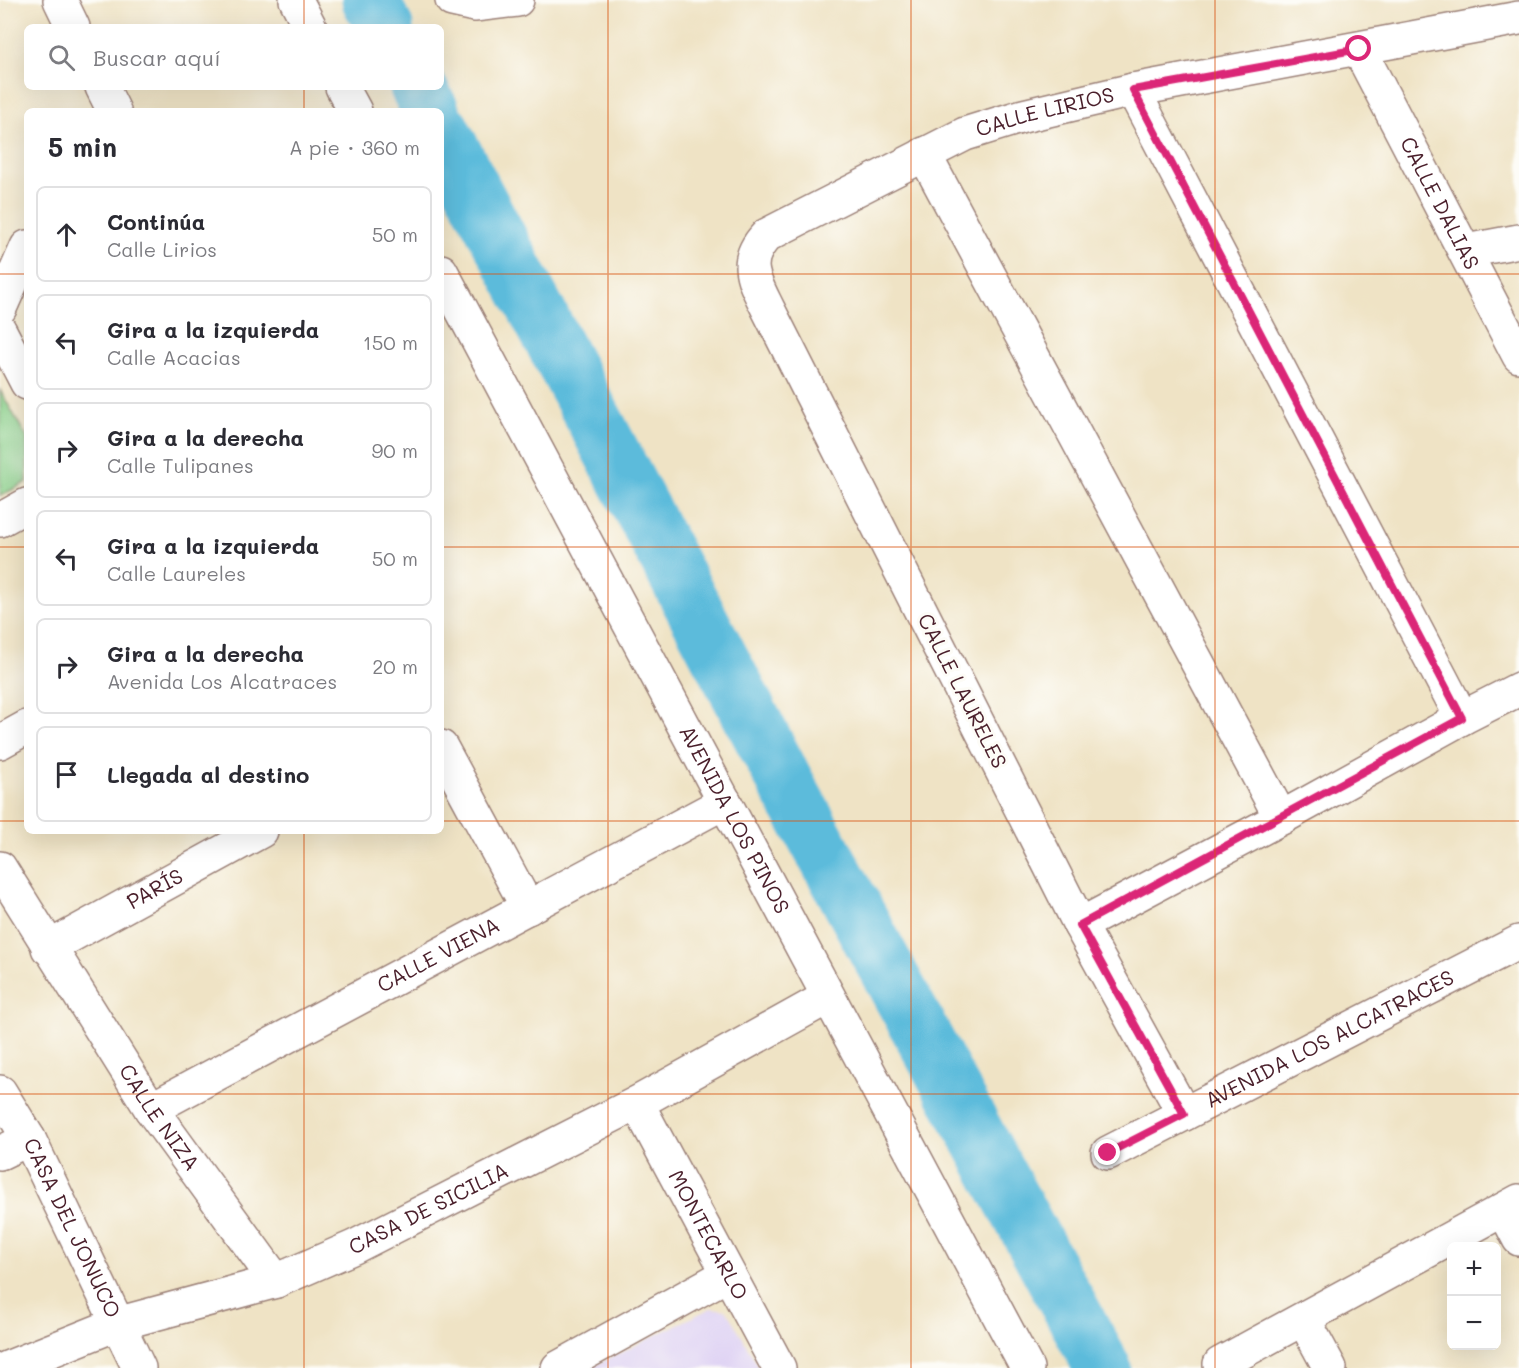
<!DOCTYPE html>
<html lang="es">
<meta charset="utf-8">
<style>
body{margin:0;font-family:Mali,sans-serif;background:#f7f7f7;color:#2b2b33}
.controls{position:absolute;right:18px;bottom:18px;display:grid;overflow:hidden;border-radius:9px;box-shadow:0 6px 24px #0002}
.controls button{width:54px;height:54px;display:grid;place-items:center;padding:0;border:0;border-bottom:2px solid #e1e1e2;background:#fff;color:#2b2b33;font:30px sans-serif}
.stop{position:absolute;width:18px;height:18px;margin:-14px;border:4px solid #db2777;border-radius:50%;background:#fff}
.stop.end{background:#db2777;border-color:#fff;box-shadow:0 2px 6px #0008}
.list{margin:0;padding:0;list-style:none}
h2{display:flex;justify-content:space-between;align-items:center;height:78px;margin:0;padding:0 24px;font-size:26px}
h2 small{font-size:20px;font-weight:400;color:#7c7c81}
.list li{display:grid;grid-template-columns:39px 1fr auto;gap:18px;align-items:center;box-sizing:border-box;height:96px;margin:0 12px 12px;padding:0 12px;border:2px solid #e1e1e2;border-radius:9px}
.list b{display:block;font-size:22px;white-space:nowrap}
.list p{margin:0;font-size:20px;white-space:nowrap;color:#7c7c81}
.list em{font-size:20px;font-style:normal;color:#7c7c81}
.icon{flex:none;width:33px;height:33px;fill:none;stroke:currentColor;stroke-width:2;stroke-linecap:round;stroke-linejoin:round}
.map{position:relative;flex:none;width:1519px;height:1368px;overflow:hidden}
.search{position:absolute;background:#fff;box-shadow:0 6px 24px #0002;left:24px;top:24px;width:420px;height:66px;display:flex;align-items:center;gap:15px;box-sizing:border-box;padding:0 21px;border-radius:9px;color:#7c7c81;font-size:22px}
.panel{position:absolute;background:#fff;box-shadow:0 6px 24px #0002;left:24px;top:108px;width:420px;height:726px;border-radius:9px}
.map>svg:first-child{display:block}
.built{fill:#e0d4f4}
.green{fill:#88ce88;stroke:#69765a;stroke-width:1.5}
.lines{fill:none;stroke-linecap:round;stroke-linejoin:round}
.river{stroke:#5cbbdb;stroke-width:57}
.minor-casing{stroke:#9c8178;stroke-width:36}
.minor{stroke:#fff;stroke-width:33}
.route{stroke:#db2777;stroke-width:8}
.grid{fill:none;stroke:#d8530f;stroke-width:1.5;stroke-opacity:0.55}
.labels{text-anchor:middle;stroke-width:6;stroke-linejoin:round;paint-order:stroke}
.street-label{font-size:21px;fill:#4a1f2b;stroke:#fdfcf7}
</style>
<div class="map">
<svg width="1519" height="1368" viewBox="0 0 1519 1368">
<rect width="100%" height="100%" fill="#fdfcf7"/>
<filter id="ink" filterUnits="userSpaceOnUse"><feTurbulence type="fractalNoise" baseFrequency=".0167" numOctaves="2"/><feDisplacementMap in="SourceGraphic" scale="12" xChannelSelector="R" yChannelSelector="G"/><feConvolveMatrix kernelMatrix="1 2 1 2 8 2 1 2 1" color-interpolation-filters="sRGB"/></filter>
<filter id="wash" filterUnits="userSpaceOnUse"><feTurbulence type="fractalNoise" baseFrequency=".008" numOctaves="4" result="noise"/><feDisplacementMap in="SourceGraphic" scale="24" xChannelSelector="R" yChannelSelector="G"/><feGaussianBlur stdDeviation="1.35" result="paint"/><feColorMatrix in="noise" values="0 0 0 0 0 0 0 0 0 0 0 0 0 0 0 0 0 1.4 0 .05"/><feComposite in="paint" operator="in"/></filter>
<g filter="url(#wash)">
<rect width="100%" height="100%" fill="#efe3c5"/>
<!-- built -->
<polygon class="built" points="711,1308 726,1310 730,1315 759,1368 590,1368"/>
<!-- green -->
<polygon class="green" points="0,390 27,438 27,482 0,496"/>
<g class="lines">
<!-- river -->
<g class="river">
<polyline points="370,0 385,27"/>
<polyline points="418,87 431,111"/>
<polyline points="441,129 785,781 1103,1368"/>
</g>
</g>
</g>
<g filter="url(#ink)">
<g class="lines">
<defs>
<g id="minor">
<polyline points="60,0 73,27"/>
<polyline points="296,0 310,27"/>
<polyline points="452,0 474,5 517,0"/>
<path id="s1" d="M1359,49l160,307"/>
<polyline points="102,87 114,111"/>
<polyline points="342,87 355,111"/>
<polyline points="1133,90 1462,718"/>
<polyline points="924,154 1281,818"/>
<polyline points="1466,251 1519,241"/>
<path id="s2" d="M441,271l586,1097"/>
<polyline points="0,308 27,247"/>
<polyline points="0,331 27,383"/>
<polyline points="0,520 27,505"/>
<polyline points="0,742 27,727"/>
<polyline points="441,747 528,908"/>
<path id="s3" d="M0,868l151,241 125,172"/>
<polyline points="1080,925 1281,818 1462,718 1519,689"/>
<path id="s4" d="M48,948l213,-117"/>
<path id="s5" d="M0,1092l29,47 110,229"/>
<path id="s6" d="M637,1103l142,265"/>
<path id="s7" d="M151,1109l574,-307"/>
<path id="s8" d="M1184,1114l-104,-189 -312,-616c-14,-29 -27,-47 -1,-74l198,-101 58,-18 110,-26 386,-72"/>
<polyline points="0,1153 29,1139"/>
<path id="s9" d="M1108,1153l411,-211"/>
<polyline points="1504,1210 1519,1239"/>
<polyline points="1304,1320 1330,1368"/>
<polyline points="1220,1364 1519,1201"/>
<path id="s10" d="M7,1368l110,-44 159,-43 78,-34 283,-144 191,-106"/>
<polyline points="558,1368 728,1274"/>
</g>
</defs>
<!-- minor casing -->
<use href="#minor" class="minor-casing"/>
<!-- minor -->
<use href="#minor" class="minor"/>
</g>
</g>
<g class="lines" filter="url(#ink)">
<!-- route -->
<polyline class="route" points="1108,1153 1184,1114 1080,925 1462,718 1133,90 1359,49"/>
</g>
<!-- grid -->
<path class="grid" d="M304,0v27M608,0v1368M911,0v1368M1215,0v1368M304,87v24M0,274h27M441,274h1078M0,547h27M441,547h1078M0,821h27M441,821h1078M304,831v537M0,1094h1519"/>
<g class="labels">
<!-- street labels -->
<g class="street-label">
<text dy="7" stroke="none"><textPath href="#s8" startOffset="1293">CALLE LIRIOS</textPath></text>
<text dy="7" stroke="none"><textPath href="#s1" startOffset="174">CALLE DALIAS</textPath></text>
<text transform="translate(962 691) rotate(63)" y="7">CALLE LAURELES</text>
<text dy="7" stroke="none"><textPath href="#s2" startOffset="622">AVENIDA LOS PINOS</textPath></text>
<text dy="7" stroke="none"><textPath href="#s4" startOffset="122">PARÍS</textPath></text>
<text dy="7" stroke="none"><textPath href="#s7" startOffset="326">CALLE VIENA</textPath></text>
<text dy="7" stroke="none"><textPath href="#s9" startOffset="249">AVENIDA LOS ALCATRACES</textPath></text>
<text dy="7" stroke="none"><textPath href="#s3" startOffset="296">CALLE NIZA</textPath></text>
<text dy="7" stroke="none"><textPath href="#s10" startOffset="452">CASA DE SICILIA</textPath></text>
<text dy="7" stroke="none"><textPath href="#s5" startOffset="154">CASA DEL JONUCO</textPath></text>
<text dy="7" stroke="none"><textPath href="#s6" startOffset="150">MONTECARLO</textPath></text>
</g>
</g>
</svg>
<div class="controls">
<button>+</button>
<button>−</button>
</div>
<div class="stop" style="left:1359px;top:49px"></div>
<div class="stop end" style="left:1108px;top:1153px"></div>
<div class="search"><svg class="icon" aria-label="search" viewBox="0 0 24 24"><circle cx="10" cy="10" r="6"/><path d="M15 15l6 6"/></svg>Buscar aquí</div>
<section class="panel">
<h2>5 min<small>A pie · 360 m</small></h2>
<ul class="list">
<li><svg class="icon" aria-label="ahead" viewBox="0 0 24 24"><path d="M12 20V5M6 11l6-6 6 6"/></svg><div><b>Continúa</b><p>Calle Lirios</p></div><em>50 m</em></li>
<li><svg class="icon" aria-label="left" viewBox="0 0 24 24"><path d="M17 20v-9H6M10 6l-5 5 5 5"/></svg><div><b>Gira a la izquierda</b><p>Calle Acacias</p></div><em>150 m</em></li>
<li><svg class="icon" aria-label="right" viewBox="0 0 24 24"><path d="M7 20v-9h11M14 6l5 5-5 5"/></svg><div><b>Gira a la derecha</b><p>Calle Tulipanes</p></div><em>90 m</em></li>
<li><svg class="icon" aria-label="left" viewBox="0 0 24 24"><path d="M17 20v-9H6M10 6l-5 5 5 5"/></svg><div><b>Gira a la izquierda</b><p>Calle Laureles</p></div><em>50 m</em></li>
<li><svg class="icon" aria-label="right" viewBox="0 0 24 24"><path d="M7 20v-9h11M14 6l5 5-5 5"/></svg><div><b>Gira a la derecha</b><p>Avenida Los Alcatraces</p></div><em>20 m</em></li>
<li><svg class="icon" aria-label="arrive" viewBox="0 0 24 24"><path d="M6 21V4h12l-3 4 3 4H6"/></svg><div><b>Llegada al destino</b></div></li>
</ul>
</section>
</div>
